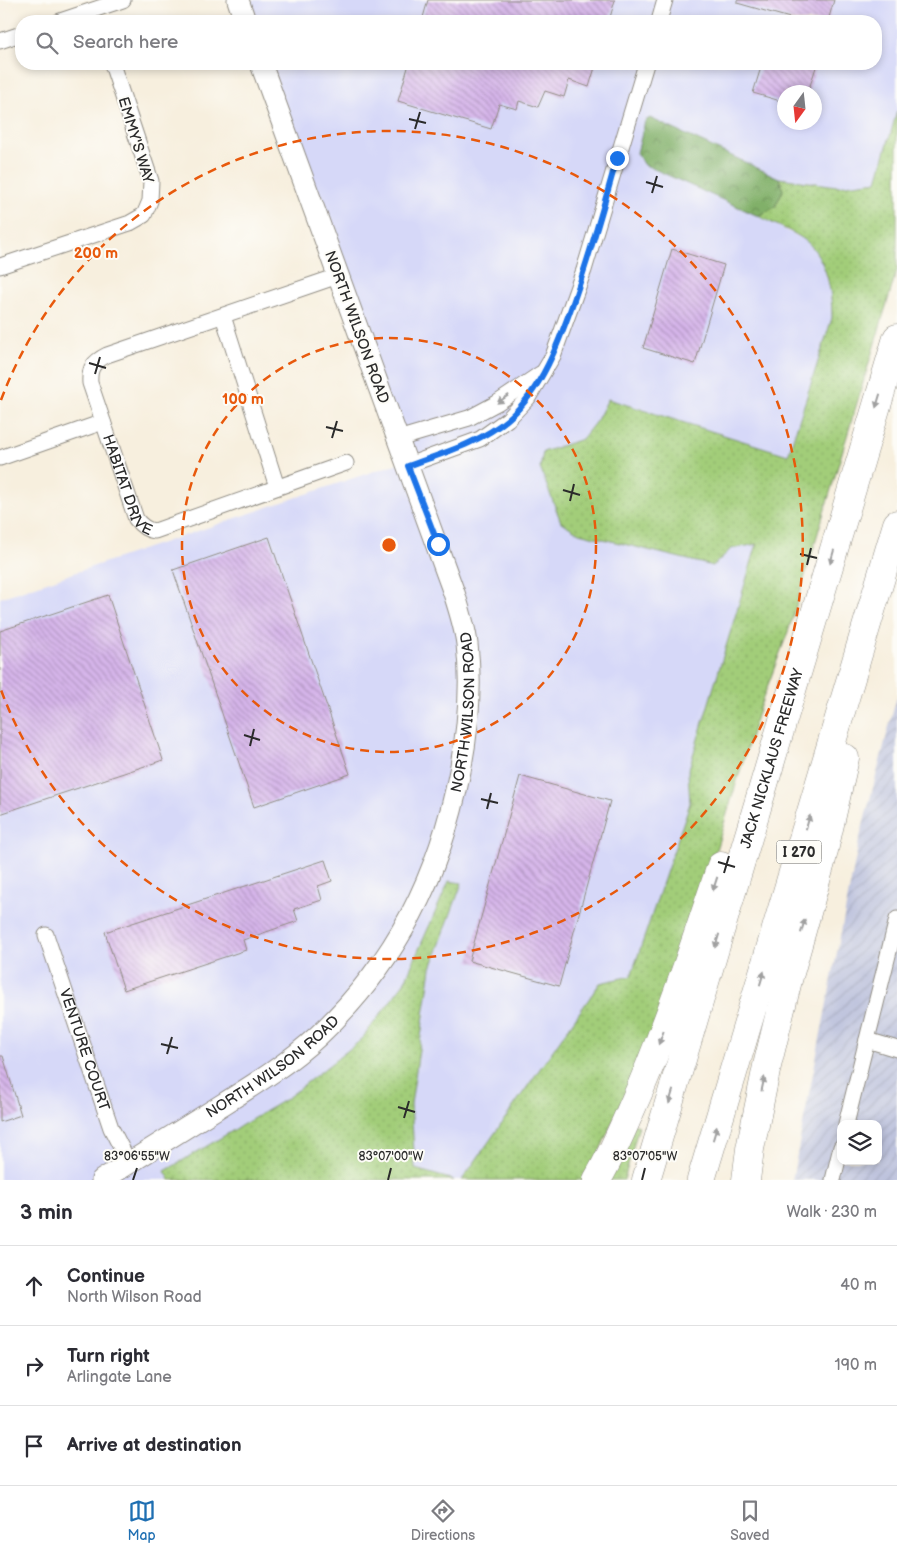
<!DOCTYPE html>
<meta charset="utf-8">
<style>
body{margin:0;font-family:"Balsamiq Sans",sans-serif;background:#f2f2f3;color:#2b2b33}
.controls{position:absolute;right:15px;bottom:15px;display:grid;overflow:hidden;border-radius:10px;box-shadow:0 2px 8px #0003}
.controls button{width:45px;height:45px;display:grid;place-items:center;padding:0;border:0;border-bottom:1px solid #e1e1e2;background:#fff;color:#2b2b33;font:25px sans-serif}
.compass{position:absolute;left:777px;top:85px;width:45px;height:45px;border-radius:50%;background:#fff;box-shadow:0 2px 8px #0003;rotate:195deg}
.stop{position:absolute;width:15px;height:15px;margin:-11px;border:4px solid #1a73e8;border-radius:50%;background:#fff}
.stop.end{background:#1a73e8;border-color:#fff;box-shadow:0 1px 5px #0008}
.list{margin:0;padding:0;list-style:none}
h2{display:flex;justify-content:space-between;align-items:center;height:65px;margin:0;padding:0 20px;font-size:21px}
h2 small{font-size:16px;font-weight:400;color:#7c7c81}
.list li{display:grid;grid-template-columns:32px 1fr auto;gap:15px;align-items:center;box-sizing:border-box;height:80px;padding:0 20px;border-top:1px solid #e1e1e2}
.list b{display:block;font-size:19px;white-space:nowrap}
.list p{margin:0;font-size:16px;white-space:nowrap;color:#7c7c81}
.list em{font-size:16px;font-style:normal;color:#7c7c81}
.icon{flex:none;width:28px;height:28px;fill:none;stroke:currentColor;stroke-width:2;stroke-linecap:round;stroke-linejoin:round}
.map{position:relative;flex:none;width:897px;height:1180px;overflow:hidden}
.search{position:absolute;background:#fff;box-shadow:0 2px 8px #0003;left:15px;right:15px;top:15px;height:55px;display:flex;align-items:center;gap:12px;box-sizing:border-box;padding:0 18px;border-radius:20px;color:#7c7c81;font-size:19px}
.sheet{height:305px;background:#fff}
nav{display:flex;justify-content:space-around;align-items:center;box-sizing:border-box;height:70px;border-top:1px solid #e1e1e2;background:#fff;font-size:14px;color:#7c7c81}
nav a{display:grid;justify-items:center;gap:2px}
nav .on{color:#1f6fb2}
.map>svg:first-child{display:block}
.built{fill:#d6d8f8;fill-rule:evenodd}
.industrial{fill:url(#industrial-furrows);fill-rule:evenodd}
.grass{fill:url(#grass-dots);stroke:#667c52}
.forest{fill:url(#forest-crowns);stroke:#566e4a}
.building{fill:url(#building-back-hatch)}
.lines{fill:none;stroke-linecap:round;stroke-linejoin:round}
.minor-casing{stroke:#918d84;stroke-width:17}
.secondary-casing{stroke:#918d84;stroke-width:23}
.motorway-casing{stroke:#918d84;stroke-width:29}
.minor{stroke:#fff;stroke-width:15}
.secondary{stroke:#fff;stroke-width:21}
.motorway{stroke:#fff;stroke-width:28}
.oneway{fill:#a0a0a0}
.route{stroke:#1a73e8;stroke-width:6}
.ticks{fill:none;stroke:#2b2b2b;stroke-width:2}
.ring{fill:none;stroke:#e8590c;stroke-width:2.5;stroke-dasharray:9 6}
.labels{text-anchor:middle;stroke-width:4;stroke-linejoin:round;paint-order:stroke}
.shield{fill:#fdfcf7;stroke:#6a6a68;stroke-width:1}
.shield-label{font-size:14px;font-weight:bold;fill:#2b2b2b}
.street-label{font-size:15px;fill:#2b2b2b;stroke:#fdfcf7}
.ticks-label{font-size:12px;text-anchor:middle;fill:#2b2b2b;stroke:#fdfcf7;stroke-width:4;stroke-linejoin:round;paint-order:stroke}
.centre{fill:#e8590c;stroke:#fdfcf7;stroke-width:2.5}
.ring-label{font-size:15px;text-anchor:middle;font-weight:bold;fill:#e8590c;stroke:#fdfcf7;stroke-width:4;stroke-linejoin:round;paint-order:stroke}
</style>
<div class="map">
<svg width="897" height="1180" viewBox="0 0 897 1180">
<defs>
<pattern id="industrial-furrows" width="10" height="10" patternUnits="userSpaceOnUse" patternTransform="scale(1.25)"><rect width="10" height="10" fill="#bec3dd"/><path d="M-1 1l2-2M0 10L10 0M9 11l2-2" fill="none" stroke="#a3a8be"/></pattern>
<pattern id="grass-dots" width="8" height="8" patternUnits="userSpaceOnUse" patternTransform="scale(1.25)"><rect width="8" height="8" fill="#a2cd79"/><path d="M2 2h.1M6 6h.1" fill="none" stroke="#8cb069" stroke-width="1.8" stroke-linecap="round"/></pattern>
<pattern id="forest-crowns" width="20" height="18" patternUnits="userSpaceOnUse" patternTransform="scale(1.25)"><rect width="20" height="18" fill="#81b069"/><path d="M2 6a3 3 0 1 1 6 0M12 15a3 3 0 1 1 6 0" fill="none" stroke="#6a8f57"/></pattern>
<pattern id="building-back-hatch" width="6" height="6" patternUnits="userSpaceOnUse" patternTransform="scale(1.25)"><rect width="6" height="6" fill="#d6b5ea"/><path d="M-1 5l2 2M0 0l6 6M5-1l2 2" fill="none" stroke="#ae93be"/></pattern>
</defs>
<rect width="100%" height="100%" fill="#fdfcf7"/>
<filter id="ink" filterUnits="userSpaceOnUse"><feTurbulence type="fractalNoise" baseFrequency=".02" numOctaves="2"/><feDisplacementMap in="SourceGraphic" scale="10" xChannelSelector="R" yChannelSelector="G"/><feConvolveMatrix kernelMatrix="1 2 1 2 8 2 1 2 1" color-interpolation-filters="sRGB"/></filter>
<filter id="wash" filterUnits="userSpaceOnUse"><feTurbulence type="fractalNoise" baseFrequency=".0096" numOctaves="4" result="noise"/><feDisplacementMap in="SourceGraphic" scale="20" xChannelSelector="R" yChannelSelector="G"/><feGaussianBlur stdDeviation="1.12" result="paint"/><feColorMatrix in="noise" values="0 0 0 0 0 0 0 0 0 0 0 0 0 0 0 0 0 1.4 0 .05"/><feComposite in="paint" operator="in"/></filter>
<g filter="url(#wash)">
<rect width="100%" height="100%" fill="#f7efde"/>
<!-- built -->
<path class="built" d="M242,0h655v111l-20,70 -40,5 -58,-8 -129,-60 -7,46 115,52 47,24 16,17 11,41v20l-44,137 -180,-56 -11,21 -15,19 -39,13 169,114 19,-17 26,-6 -69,229 2,31 -59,173 -31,7 -138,197h-8l-39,-10 -4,-66 20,-136 31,-85 -12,-2 -46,102 -43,57 -75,59 -121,72 5,9h-170v-582l407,-138 -149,-396h618v-43h-634zM784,92h30v30h-30z"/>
<!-- industrial -->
<path class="industrial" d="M897,696v484h-105l67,-339zM841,1124h37v37h-37z"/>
<!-- grass -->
<g class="grass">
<path d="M897,111v159l-108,359 -30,80 -55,180 -45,127 -72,164h-125l138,-197 31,-7 59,-173 -2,-31 69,-228 -26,5 -18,17 -134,-33 -18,-11 -21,-54 3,-16 39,-13 15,-19 11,-21 180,56 44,-137c0,-27 -5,-59 -26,-77 -11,-9 -35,-18 -48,-25l17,-9 8,-17 -4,-12 58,8 40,-5z"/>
<polygon points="449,881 462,883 431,968 411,1104 415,1169 454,1180 170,1180 165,1171 286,1099 361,1040 404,983"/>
<polygon points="634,1124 639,1126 624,1180 607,1180"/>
</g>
<!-- forest -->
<polygon class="forest" points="650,118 779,178 783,190 775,207 758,216 643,164 637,153 645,121"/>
<g id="blocks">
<!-- building -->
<g class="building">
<polygon points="428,0 615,0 609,21 422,21"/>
<polygon points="737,0 834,0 828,21 789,21 790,18 737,3"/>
<polygon points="409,64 596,64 589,87 569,80 564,97 545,91 538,107 519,101 517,109 499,104 491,129 398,101"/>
<polygon points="762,64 817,64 808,92 784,92 784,102 753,93"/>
<polygon points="672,249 724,265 695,364 643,348"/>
<polygon points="269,537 350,774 254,807 173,570"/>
<polygon points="108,595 163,760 0,814 0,631"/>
<polygon points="520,776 610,801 559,986 469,961"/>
<polygon points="325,860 332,881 318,886 322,900 294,909 298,921 243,940 246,950 124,990 105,932"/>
<polygon points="0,1056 3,1056 21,1115 0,1122"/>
</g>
</g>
</g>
<g filter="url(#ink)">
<use href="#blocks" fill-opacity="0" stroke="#918d84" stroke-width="1"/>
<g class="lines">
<defs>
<g id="minor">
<polyline points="60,21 123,0"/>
<polyline points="659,21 665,0"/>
<polyline points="0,41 21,34"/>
<polyline points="0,266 130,223 144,215 150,201 151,181 112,64"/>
<path id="s1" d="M338,276l-231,79c-14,7 -18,13 -17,28l46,136c5,7 10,11 19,12l191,-68"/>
<polyline points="223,316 277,487"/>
<polyline points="398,439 469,418 497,403 540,374"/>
<polyline points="0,458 103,422"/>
<polyline points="408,465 480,439 508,419 528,398 553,356 584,270 646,64"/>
<path id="s2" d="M46,935l65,193 18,35"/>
<polyline points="867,1040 897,1049"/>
<polyline points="846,1124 897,919"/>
<polyline points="833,1180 841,1147"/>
</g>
<g id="secondary">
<polyline points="238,0 245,21"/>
<path id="s3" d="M102,1180c39,-24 77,-48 115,-72 35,-22 71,-44 101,-72 78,-73 122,-161 142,-265 8,-41 12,-85 7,-127 -2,-17 -8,-35 -13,-51l-193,-529"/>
</g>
<g id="motorway">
<path d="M597,1180c13,-22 23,-45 33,-68 36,-80 63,-163 91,-246"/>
<path id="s4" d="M646,1180l251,-842"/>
<polyline points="701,1180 897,524"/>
<polyline points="746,1180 750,1149 767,1066 788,980 822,859 845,758"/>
</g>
</defs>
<!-- minor casing -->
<use href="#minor" class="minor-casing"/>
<!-- secondary casing -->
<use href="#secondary" class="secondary-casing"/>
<!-- motorway casing -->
<use href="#motorway" class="motorway-casing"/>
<!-- minor -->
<use href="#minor" class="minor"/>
<!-- secondary -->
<use href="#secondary" class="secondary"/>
<!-- motorway -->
<use href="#motorway" class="motorway"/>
</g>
<!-- one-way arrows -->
<defs><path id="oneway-solid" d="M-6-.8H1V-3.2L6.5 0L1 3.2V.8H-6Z" transform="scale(1.25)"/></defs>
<g class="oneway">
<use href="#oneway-solid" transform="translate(503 399) rotate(145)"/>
<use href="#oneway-solid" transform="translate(878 401) rotate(107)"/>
<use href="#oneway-solid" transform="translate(832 557) rotate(106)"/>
<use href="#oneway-solid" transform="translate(808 822) rotate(-73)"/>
<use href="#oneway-solid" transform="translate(715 884) rotate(108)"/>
<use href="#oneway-solid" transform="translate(803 926) rotate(-74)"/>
<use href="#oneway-solid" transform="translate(717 941) rotate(107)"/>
<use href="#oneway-solid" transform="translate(762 978) rotate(-73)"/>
<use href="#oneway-solid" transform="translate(661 1038) rotate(111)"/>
<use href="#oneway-solid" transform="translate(763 1084) rotate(-78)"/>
<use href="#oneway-solid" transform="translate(671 1097) rotate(107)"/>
<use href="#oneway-solid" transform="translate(715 1133) rotate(-73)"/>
</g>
</g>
<g class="lines" filter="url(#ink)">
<!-- route -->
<path class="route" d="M438,544l-30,-78c35,-13 72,-23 100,-47 35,-30 52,-80 67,-122 16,-46 29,-92 42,-139"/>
</g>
<!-- ticks -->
<path class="ticks" d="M409,119l17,4M415,129l5,-17M646,182l17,5M652,193l5,-17M89,363l17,5M95,374l5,-17M326,427l17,4M332,438l5,-17M563,490l17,5M570,501l4,-17M800,554l17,4M807,565l4,-17M244,735l16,5M250,746l4,-17M481,799l17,4M487,809l4,-16M718,862l17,5M724,873l5,-17M161,1044l17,4M167,1054l5,-17M398,1107l17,5M404,1118l5,-17M133,1180l4,-12M388,1180l3,-12M642,1180l3,-12"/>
<!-- distance rings -->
<g class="ring">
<circle cx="389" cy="545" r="207"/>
<path d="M1 400A414 414 0 1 1 1 690"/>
</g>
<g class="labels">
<!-- shield labels -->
<rect class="shield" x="776.5" y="840.5" width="45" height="23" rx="4"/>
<g class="shield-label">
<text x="799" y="857">I 270</text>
</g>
<!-- street labels -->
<g class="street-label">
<text transform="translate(136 140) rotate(73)" y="5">EMMY'S WAY</text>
<text transform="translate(357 327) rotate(70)" y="5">NORTH WILSON ROAD</text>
<text dy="5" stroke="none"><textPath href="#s1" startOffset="389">HABITAT DRIVE</textPath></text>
<text dy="5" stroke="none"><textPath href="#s3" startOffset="625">NORTH WILSON ROAD</textPath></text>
<text dy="5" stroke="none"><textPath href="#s4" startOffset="440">JACK NICKLAUS FREEWAY</textPath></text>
<text dy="5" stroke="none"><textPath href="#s2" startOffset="121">VENTURE COURT</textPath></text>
<text dy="5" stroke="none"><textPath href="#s3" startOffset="205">NORTH WILSON ROAD</textPath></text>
</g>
</g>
<g class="ticks-label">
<text x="137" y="1160">83°06'55"W</text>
<text x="391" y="1160">83°07'00"W</text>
<text x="645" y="1160">83°07'05"W</text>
</g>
<circle cx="389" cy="545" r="8" class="centre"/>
<g class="ring-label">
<text x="96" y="258">200 m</text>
<text x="243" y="404">100 m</text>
</g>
</svg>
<div class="controls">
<button><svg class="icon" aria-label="layers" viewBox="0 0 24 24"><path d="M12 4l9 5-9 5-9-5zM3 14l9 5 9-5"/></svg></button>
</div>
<svg class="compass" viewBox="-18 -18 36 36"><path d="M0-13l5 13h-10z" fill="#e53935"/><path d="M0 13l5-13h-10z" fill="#7c7c81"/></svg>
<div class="stop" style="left:438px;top:544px"></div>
<div class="stop end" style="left:617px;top:158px"></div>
<div class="search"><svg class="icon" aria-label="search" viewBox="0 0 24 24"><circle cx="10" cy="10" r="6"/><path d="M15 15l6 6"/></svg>Search here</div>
</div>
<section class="sheet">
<h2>3 min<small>Walk · 230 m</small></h2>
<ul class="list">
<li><svg class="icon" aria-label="ahead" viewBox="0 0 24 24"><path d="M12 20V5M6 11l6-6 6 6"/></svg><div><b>Continue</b><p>North Wilson Road</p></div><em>40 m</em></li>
<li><svg class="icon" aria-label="right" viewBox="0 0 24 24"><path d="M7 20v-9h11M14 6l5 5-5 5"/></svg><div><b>Turn right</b><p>Arlingate Lane</p></div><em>190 m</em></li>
<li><svg class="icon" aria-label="arrive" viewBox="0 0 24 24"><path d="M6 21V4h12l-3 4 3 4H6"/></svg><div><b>Arrive at destination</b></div></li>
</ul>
</section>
<nav>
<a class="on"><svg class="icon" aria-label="map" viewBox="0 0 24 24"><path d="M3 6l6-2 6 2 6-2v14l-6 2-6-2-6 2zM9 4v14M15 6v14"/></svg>Map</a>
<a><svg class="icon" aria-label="directions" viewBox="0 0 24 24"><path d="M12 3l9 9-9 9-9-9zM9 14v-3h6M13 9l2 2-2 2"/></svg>Directions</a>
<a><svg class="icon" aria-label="saved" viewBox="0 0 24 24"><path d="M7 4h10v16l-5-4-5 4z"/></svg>Saved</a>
</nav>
